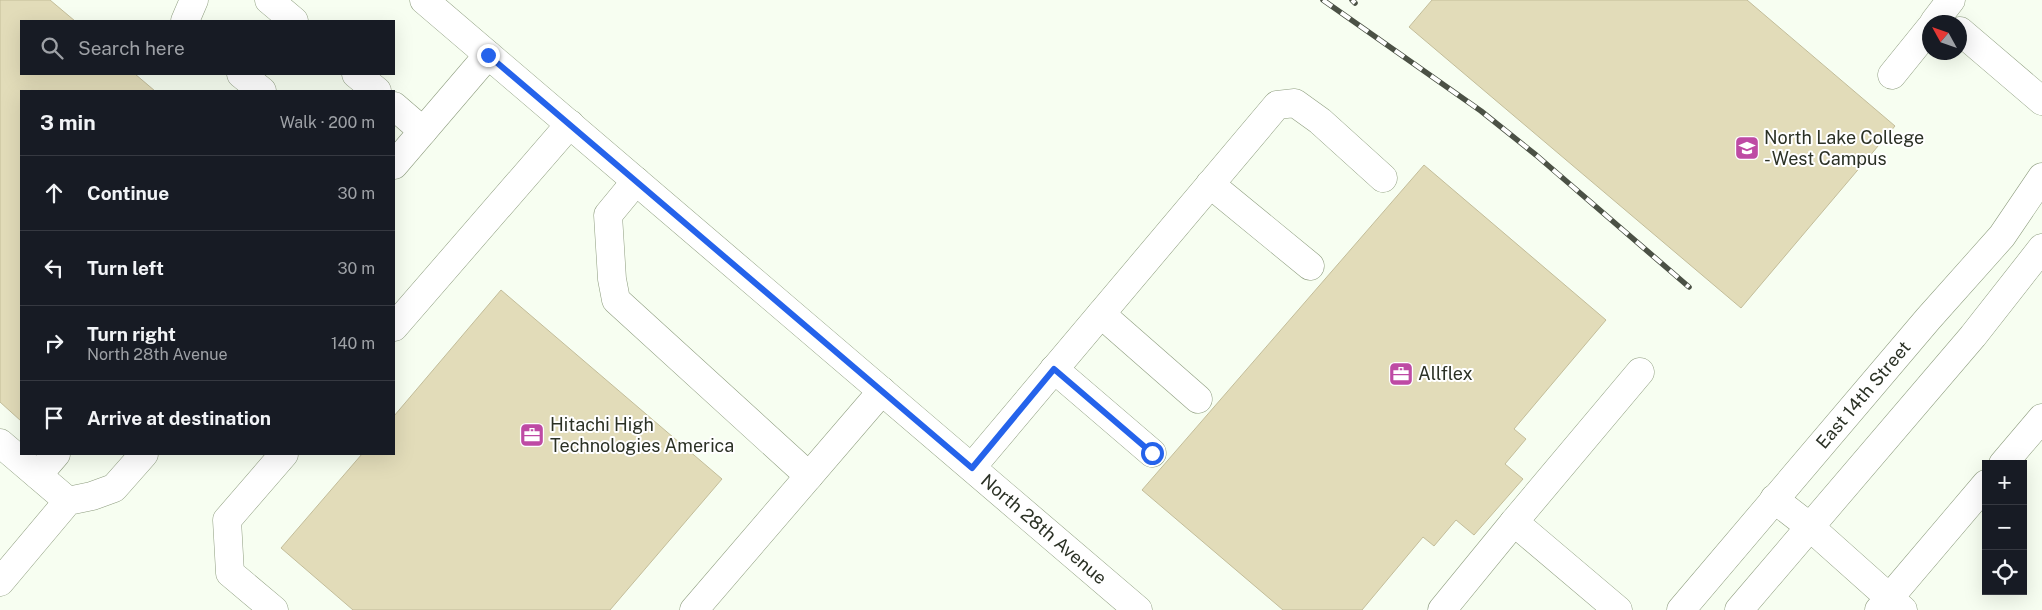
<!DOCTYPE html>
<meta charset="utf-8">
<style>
body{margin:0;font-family:"Public Sans",sans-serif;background:#242831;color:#f1f3f6}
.controls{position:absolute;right:15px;bottom:15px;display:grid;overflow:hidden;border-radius:0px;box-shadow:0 5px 20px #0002}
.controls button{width:45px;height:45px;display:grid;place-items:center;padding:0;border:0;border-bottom:1px solid #363941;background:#171b24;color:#f1f3f6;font:25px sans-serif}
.compass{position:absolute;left:1922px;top:15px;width:45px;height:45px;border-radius:50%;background:#171b24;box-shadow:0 5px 20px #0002;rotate:310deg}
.stop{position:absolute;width:15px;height:15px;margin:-11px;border:4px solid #2563eb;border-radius:50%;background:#fff}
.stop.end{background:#2563eb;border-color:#fff;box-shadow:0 1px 5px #0008}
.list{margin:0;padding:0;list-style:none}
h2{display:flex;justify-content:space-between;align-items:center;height:65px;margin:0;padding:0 20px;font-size:21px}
h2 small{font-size:16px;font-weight:400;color:#9ea1a6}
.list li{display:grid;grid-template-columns:32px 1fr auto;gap:15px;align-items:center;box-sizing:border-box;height:75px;padding:0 20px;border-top:1px solid #363941}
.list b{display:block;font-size:19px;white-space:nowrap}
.list p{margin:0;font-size:16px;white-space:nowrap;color:#9ea1a6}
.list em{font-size:16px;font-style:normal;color:#9ea1a6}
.icon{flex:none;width:28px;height:28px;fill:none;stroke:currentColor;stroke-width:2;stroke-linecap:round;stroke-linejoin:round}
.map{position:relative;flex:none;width:2042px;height:610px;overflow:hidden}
.search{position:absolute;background:#171b24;box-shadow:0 5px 20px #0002;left:20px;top:20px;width:375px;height:55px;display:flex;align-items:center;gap:12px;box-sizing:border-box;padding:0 18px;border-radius:0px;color:#9ea1a6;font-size:19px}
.panel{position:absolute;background:#171b24;box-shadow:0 5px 20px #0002;left:20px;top:90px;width:375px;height:365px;border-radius:0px}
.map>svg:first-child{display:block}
.building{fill:#e2dcb9;stroke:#c3bd9a}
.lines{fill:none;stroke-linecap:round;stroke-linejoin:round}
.minor-casing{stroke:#8e9d7f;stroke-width:29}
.minor{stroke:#fff;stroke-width:28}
.rail-casing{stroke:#4b5145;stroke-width:5.5}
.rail{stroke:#fff;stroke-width:4;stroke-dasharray:11;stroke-linecap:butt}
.route{stroke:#2563eb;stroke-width:6}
.labels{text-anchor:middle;stroke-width:4;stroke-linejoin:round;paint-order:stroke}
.poi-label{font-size:18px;fill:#2b3125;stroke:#fff;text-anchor:start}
.street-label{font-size:18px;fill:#2b3125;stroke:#fff}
</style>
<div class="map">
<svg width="2042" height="610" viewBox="0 0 2042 610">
<rect width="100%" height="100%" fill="#f7fef1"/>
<!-- building -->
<g class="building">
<polygon points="0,0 50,0 75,21 21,21 21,74 135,74 155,91 21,91 21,421 0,402"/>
<polygon points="1432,0 1747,0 1895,126 1741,308 1409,27"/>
<polygon points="1424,165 1606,320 1514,429 1526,439 1505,464 1523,479 1474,535 1456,520 1434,546 1423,537 1362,610 1283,610 1142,490"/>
<polygon points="501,290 722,479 610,610 353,610 281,548 362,454 394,454 394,416"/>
</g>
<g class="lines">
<defs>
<g id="minor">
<polyline points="269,0 294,21"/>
<path id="s1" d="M424,0l714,610"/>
<polyline points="185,21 194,0"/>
<polyline points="1934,22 1951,0"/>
<polyline points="1960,31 2042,101"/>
<polyline points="241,74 262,91"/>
<polyline points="356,74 377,91"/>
<polyline points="1892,75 1930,28"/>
<polyline points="394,106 423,131"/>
<polyline points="394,165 488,55"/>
<polyline points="636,181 608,215 612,279 616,300 809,476"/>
<polyline points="1210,184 1310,266"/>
<polyline points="1101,314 1198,399"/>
<polyline points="394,327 570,124"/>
<polyline points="1054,369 1152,453"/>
<polyline points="0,443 68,501"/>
<polyline points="2003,464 2042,418"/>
<polyline points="972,467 1277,105 1295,103 1320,121 1383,178"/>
<polyline points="38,475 56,454"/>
<polyline points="1774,499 1810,527 1903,610"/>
<polyline points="0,582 68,501 92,496 114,488 144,454"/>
<polyline points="274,610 230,573 227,520 284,454"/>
<polyline points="694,610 882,391"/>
<polyline points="1442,610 1514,522"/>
<polyline points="1618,610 1514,522 1640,372"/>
<path id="s2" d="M1681,610l247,-291 74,-83 40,-59"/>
<polyline points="1739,610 1973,336 2042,248"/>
<polyline points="1879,610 1986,484"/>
</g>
</defs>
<!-- minor casing -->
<use href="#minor" class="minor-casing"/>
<!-- minor -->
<use href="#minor" class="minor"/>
<defs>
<g id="rail">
<polyline points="1323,0 1481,111 1536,155 1689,287"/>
<polyline points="1352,0 1355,3"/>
</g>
</defs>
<!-- rail casing -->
<use href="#rail" class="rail-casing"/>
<!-- rail -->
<use href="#rail" class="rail"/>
</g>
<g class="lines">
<!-- route -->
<polyline class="route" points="488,55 972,468 1054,369 1152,453"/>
</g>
<!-- icons -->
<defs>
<symbol id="university-square" viewBox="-11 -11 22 22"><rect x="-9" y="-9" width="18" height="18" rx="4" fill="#be4aa4" stroke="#fff"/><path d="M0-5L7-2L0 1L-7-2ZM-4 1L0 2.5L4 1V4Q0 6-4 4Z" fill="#fff"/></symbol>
<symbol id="office-square" viewBox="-11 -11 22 22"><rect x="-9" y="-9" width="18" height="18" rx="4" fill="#be4aa4" stroke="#fff"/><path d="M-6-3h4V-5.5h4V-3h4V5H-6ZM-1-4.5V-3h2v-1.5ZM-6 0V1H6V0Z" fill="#fff"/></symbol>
</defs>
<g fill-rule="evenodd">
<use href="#university-square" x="1733" y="134" width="28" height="28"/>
<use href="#office-square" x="1387" y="360" width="28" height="28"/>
<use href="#office-square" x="518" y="421" width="28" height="28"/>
</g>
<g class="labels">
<!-- poi labels -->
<g class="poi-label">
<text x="1764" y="144">North Lake College<tspan x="1764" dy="21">- West Campus</tspan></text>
<text x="1418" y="380">Allflex</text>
<text x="550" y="431">Hitachi High<tspan x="550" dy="21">Technologies America</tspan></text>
</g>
<!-- street labels -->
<g class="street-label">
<text dy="6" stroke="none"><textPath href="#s2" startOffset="282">East 14th Street</textPath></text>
<text dy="6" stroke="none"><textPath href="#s1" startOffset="815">North 28th Avenue</textPath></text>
</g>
</g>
</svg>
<div class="controls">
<button>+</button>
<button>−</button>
<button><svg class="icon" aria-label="locate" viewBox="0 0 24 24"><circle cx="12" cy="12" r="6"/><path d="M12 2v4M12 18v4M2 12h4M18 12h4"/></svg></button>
</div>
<svg class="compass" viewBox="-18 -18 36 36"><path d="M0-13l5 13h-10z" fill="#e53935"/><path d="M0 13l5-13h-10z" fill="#9ea1a6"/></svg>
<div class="stop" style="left:1152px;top:453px"></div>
<div class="stop end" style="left:488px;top:55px"></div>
<div class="search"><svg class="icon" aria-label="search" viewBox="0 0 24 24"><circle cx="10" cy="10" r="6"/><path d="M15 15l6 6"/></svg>Search here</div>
<section class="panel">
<h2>3 min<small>Walk · 200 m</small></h2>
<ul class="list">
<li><svg class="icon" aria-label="ahead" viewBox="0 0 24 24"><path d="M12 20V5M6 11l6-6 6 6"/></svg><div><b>Continue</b></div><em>30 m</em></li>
<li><svg class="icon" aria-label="left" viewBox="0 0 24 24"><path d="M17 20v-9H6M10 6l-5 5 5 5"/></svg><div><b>Turn left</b></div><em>30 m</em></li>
<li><svg class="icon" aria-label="right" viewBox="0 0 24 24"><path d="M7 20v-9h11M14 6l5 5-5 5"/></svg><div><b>Turn right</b><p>North 28th Avenue</p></div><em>140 m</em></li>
<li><svg class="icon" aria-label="arrive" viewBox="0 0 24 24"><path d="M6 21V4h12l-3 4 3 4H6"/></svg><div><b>Arrive at destination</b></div></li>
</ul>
</section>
</div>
